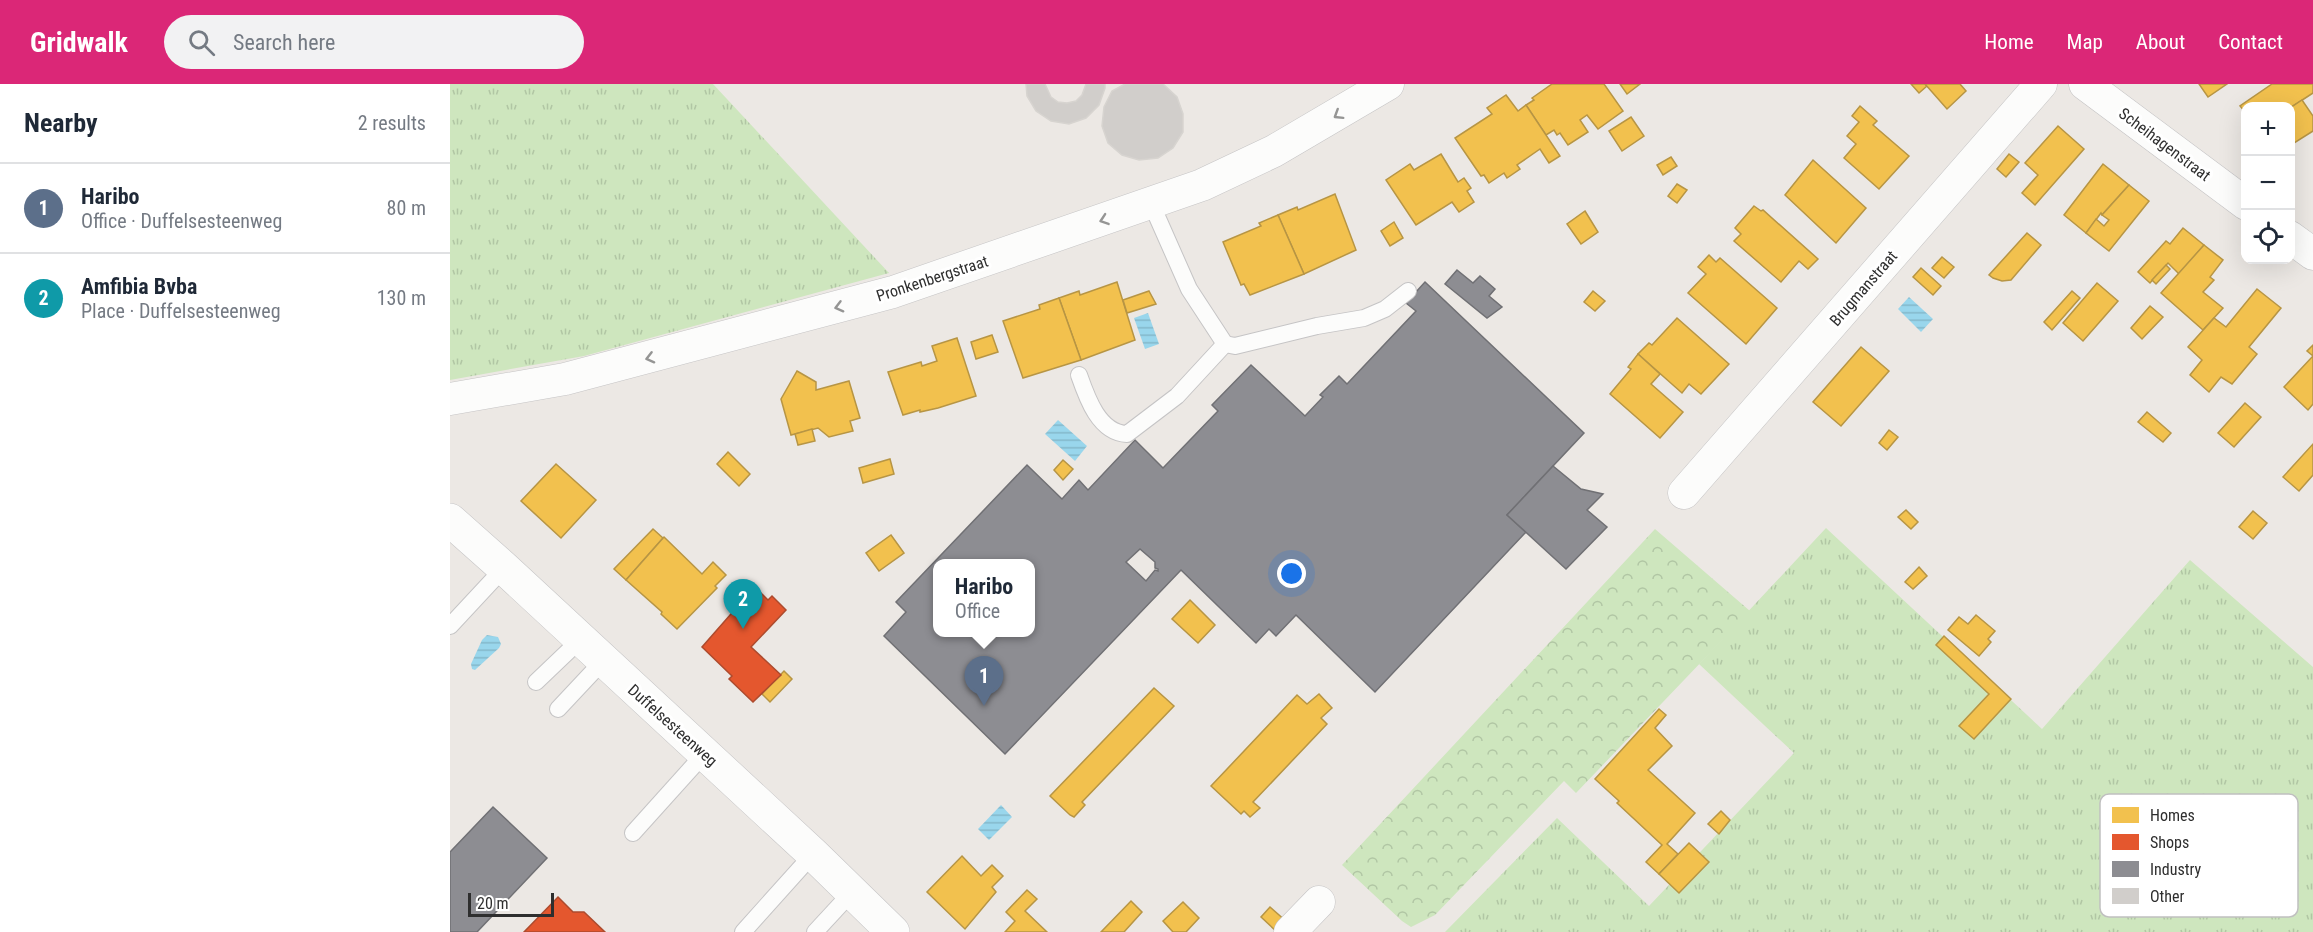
<!DOCTYPE html>
<meta charset="utf-8">
<style>
body{margin:0;font-family:"Roboto Condensed",sans-serif;background:#f2f2f3;color:#1f2937}
.controls{position:absolute;right:18px;top:18px;display:grid;overflow:hidden;border-radius:12px;box-shadow:0 6px 24px #0002}
.controls button{width:54px;height:54px;display:grid;place-items:center;padding:0;border:0;border-bottom:2px solid #e0e1e3;background:#fff;color:#1f2937;font:30px sans-serif}
.scale{position:absolute;left:18px;bottom:15px;width:86px;box-sizing:border-box;padding-left:6px;border:3px solid #2e2e2e;border-top:0;font-size:16px;line-height:21px;white-space:nowrap;color:#2e2e2e;-webkit-text-stroke:4px #fff;paint-order:stroke}
.you{position:absolute;left:842px;top:490px;width:21px;height:21px;margin:-15px;border:4px solid #fff;border-radius:50%;background:#1a73e8;box-shadow:0 0 0 9px #1a73e833}
.badge{display:grid;place-items:center;width:39px;height:39px;border-radius:50%;background:#db2777;color:#fff;font-size:20px;font-weight:700}
.pin{position:absolute;translate:-50% -50px;filter:drop-shadow(0 2px 3px #0008)}
.pin::after{content:'';position:absolute;top:32px;width:21px;height:18px;background:inherit;clip-path:polygon(0 0,100% 0,50% 100%)}
.popup{position:absolute;left:483px;top:475px;width:102px;height:78px;box-sizing:border-box;display:grid;place-content:center;border-radius:12px;background:#fff;filter:drop-shadow(0 2px 4px #0005);font-size:20px;white-space:nowrap;color:#747a83}
.popup b{font-size:22px;color:#1f2937}
.popup::after{content:'';position:absolute;left:50%;top:100%;margin-left:-12px;border:12px solid transparent;border-top-color:#fff}
.list{margin:0;padding:0;list-style:none}
h2{display:flex;justify-content:space-between;align-items:center;height:78px;margin:0;padding:0 24px;font-size:26px}
h2 small{font-size:20px;font-weight:400;color:#747a83}
.list li{display:grid;grid-template-columns:39px 1fr auto;gap:18px;align-items:center;box-sizing:border-box;height:90px;padding:0 24px;border-top:2px solid #e0e1e3}
.list b{display:block;font-size:22px;white-space:nowrap}
.list p{margin:0;font-size:20px;white-space:nowrap;color:#747a83}
.list em{font-size:20px;font-style:normal;color:#747a83}
.icon{flex:none;width:33px;height:33px;fill:none;stroke:currentColor;stroke-width:2;stroke-linecap:round;stroke-linejoin:round}
.map{position:relative;flex:none;width:1863px;height:848px;overflow:hidden}
header{display:flex;align-items:center;gap:36px;box-sizing:border-box;height:84px;padding:0 30px;background:#db2777;color:#fff}
header strong{font-size:28px}
nav{display:flex;gap:33px;margin-inline-start:auto;font-size:21px}
.search{width:420px;height:54px;background:#f2f2f3;display:flex;align-items:center;gap:15px;box-sizing:border-box;padding:0 21px;border-radius:33px;color:#747a83;font-size:22px}
main{display:flex}
aside{flex:1;background:#fff}
.map>svg:first-child{display:block}
.grass{fill:url(#grass-tufts)}
.forest{fill:url(#forest-crowns)}
.water{fill:url(#water-rules)}
.homes{fill:#f2c14e;stroke:#b79544;stroke-width:1.5}
.shops{fill:#e4572e;stroke:#ad4b2e;stroke-width:1.5}
.industry{fill:#8d8d92;stroke:#707074;stroke-width:1.5;fill-rule:evenodd}
.building{fill:#d1cecb;stroke:#d7d4d0;stroke-width:1.5}
.lines{fill:none;stroke-linecap:round;stroke-linejoin:round}
.service-casing{stroke:#c5c4c5;stroke-width:18}
.minor-casing{stroke:#c5c4c5;stroke-width:33}
.tertiary-casing{stroke:#c5c4c5;stroke-width:34}
.service{stroke:#fcfcfb;stroke-width:16}
.minor{stroke:#fcfcfb;stroke-width:32}
.tertiary{stroke:#fcfcfb;stroke-width:33}
.oneway{stroke:#959594}
.labels{text-anchor:middle;stroke-width:6;stroke-linejoin:round;paint-order:stroke}
.street-label{font-size:16px;fill:#2e2e2e;stroke:#fff}
.key{fill:#fff;stroke:#c0c0c0;stroke-width:1.5}
.key-label{font-size:16px;fill:#2e2e2e}
</style>
<header>
<strong>Gridwalk</strong>
<div class="search"><svg class="icon" aria-label="search" viewBox="0 0 24 24"><circle cx="10" cy="10" r="6"/><path d="M15 15l6 6"/></svg>Search here</div>
<nav><a>Home</a><a>Map</a><a>About</a><a>Contact</a></nav>
</header>
<main>
<aside>
<h2>Nearby<small>2 results</small></h2>
<ul class="list">
<li><span class="badge" style="background:#5c6f8a">1</span><div><b>Haribo</b><p>Office · Duffelsesteenweg</p></div><em>80 m</em></li>
<li><span class="badge" style="background:#0f9aa8">2</span><div><b>Amfibia Bvba</b><p>Place · Duffelsesteenweg</p></div><em>130 m</em></li>
</ul>
</aside>
<div class="map">
<svg width="1863" height="848" viewBox="0 0 1863 848">
<defs>
<pattern id="grass-tufts" width="24" height="20" patternUnits="userSpaceOnUse" patternTransform="scale(1.5)"><rect width="24" height="20" fill="#cee6be"/><path d="M3 7l-1-3M5 7V3M7 7l1-3M15 17l-1-3M17 17v-4M19 17l1-3" fill="none" stroke="#b1c6a4"/></pattern>
<pattern id="forest-crowns" width="20" height="18" patternUnits="userSpaceOnUse" patternTransform="scale(1.5)"><rect width="20" height="18" fill="#cee6be"/><path d="M2 6a3 3 0 1 1 6 0M12 15a3 3 0 1 1 6 0" fill="none" stroke="#b1c6a4"/></pattern>
<pattern id="water-rules" width="6" height="5" patternUnits="userSpaceOnUse" patternTransform="scale(1.5)"><rect width="6" height="5" fill="#99d6ec"/><path d="M0 2.5h6" fill="none" stroke="#84b8cb"/></pattern>
</defs>
<rect width="100%" height="100%" fill="#ece8e4"/>
<!-- grass -->
<g class="grass">
<polygon points="0,0 263,0 439,189 134,272 0,296"/>
<polygon points="1376,444 1592,645 1740,476 1863,583 1863,848 995,848 1107,734 1199,822 1344,669 1249,580"/>
</g>
<!-- forest -->
<polygon class="forest" points="1205,445 1300,527 1126,709 1114,697 985,831 961,843 952,837 892,781"/>
<!-- water -->
<g class="water">
<polygon points="1459,213 1483,235 1471,248 1448,225"/>
<polygon points="698,229 709,260 695,265 684,234"/>
<polygon points="608,336 637,362 625,377 595,350"/>
<polygon points="37,551 48,553 51,560 49,564 25,586 22,585 21,580 32,556"/>
<polygon points="551,721 562,733 539,756 528,745"/>
</g>
<!-- homes -->
<g class="homes">
<polygon points="1102,0 1154,0 1173,27 1148,45 1137,31 1130,36 1138,48 1118,61 1110,49 1107,51 1104,46 1096,51 1076,21 1084,16 1082,14"/>
<polygon points="1170,0 1190,0 1177,10"/>
<polygon points="1461,0 1475,0 1477,2 1469,9"/>
<polygon points="1475,0 1510,0 1516,7 1497,25"/>
<polygon points="1749,0 1777,0 1758,13"/>
<polygon points="1822,0 1863,0 1863,9 1840,24 1840,22 1796,22 1796,29 1790,22"/>
<polygon points="1056,11 1068,27 1076,21 1110,72 1099,79 1090,65 1067,81 1070,85 1057,94 1054,89 1039,99 1034,91 1031,92 1005,54 1042,30 1037,24"/>
<polygon points="1852,16 1863,32 1863,47 1841,61 1840,24"/>
<polygon points="1410,22 1427,37 1423,41 1459,72 1429,105 1394,74 1406,60 1397,52 1409,38 1402,32"/>
<polygon points="1181,33 1194,52 1172,67 1159,47"/>
<polygon points="1608,42 1634,65 1585,121 1572,109 1588,91 1575,79"/>
<polygon points="991,70 1008,98 1014,94 1021,104 1017,107 1024,118 1009,128 1002,118 966,141 936,96 960,80 964,86"/>
<polygon points="1559,70 1569,78 1556,93 1547,85"/>
<polygon points="1221,73 1227,82 1213,91 1207,81"/>
<polygon points="1363,76 1416,124 1386,159 1335,111"/>
<polygon points="1653,80 1679,101 1652,131 1651,129 1636,149 1614,131"/>
<polygon points="1227,100 1237,106 1227,119 1218,112"/>
<polygon points="1679,101 1699,117 1659,167 1636,149 1646,135 1654,142 1659,136 1652,131"/>
<polygon points="885,110 906,166 854,190 828,131 847,123 848,126"/>
<polygon points="1304,122 1311,127 1313,126 1368,175 1358,185 1349,177 1331,198 1284,157 1291,150 1285,144"/>
<polygon points="1135,127 1148,148 1131,160 1117,140"/>
<polygon points="828,131 854,190 800,211 794,200 791,201 773,158 811,142 809,139"/>
<polygon points="944,138 953,154 940,162 931,147"/>
<polygon points="1733,144 1754,161 1729,190 1718,179 1700,199 1688,188 1716,157 1720,160"/>
<polygon points="1577,149 1591,161 1561,196 1552,197 1543,194 1539,191"/>
<polygon points="1754,161 1773,176 1760,193 1764,196 1753,208 1773,224 1753,246 1711,209"/>
<polygon points="1259,171 1266,178 1270,174 1327,224 1296,260 1238,209 1256,190 1248,183"/>
<polygon points="1492,173 1504,183 1494,194 1482,184"/>
<polygon points="1716,181 1720,185 1706,200 1702,196"/>
<polygon points="1471,184 1491,202 1483,211 1463,193"/>
<polygon points="667,198 685,256 631,276 609,214 629,207 630,211"/>
<polygon points="1647,199 1668,217 1633,257 1613,239"/>
<polygon points="1807,205 1831,224 1799,263 1807,270 1782,300 1771,293 1759,308 1740,291 1752,276 1738,263 1764,234 1776,243"/>
<polygon points="699,207 706,220 677,229 673,216"/>
<polygon points="1143,207 1155,217 1145,227 1134,218"/>
<polygon points="1622,207 1630,214 1602,246 1594,238"/>
<polygon points="609,214 631,276 573,294 553,237 590,225 589,221"/>
<polygon points="1700,222 1713,233 1692,255 1681,244"/>
<polygon points="1227,234 1279,280 1251,310 1239,300 1232,309 1188,270 1199,259 1202,261"/>
<polygon points="542,251 548,268 526,275 521,258"/>
<polygon points="507,254 526,312 488,324 470,328 470,326 453,331 438,288 471,278 472,282 487,277 482,262"/>
<polygon points="1863,261 1863,320 1858,326 1834,303 1863,272 1857,267"/>
<polygon points="1411,263 1439,287 1391,342 1363,318"/>
<polygon points="1188,270 1210,290 1201,300 1233,328 1210,354 1160,310 1181,285 1178,283"/>
<polygon points="347,287 366,298 366,306 399,297 410,334 400,337 403,347 379,353 368,344 341,351 331,315"/>
<polygon points="1795,319 1811,333 1784,363 1768,349"/>
<polygon points="1697,328 1721,349 1713,358 1688,338"/>
<polygon points="362,345 365,357 348,361 345,350"/>
<polygon points="1439,346 1448,353 1437,366 1429,359"/>
<polygon points="1863,360 1863,391 1849,407 1833,393"/>
<polygon points="278,368 300,390 289,402 267,380"/>
<polygon points="440,375 444,390 413,399 409,384"/>
<polygon points="613,376 623,385 613,396 604,386"/>
<polygon points="106,380 146,416 111,454 71,417"/>
<polygon points="1456,426 1468,438 1461,445 1448,433"/>
<polygon points="1803,427 1817,439 1803,455 1789,443"/>
<polygon points="203,445 213,454 176,496 164,485"/>
<polygon points="441,451 454,469 429,487 416,469"/>
<polygon points="214,453 252,490 263,478 276,491 265,502 267,504 227,545 211,530 212,528 176,496"/>
<polygon points="1469,483 1477,492 1463,505 1455,498"/>
<polygon points="740,516 765,541 748,559 722,535"/>
<polygon points="1526,531 1545,547 1538,555 1541,558 1529,572 1498,546 1509,533 1518,540"/>
<polygon points="1494,552 1561,615 1524,655 1509,642 1539,610 1486,561"/>
<polygon points="334,587 342,595 320,618 312,610"/>
<polygon points="704,604 724,622 632,718 635,721 624,733 620,731 600,712"/>
<polygon points="869,610 882,624 871,634 877,640 803,718 810,724 800,733 794,727 791,730 761,702 847,611 857,620"/>
<polygon points="1209,625 1216,631 1205,644 1222,662 1198,686 1245,729 1217,760 1228,770 1209,790 1196,778 1212,761 1167,719 1169,717 1145,695"/>
<polygon points="1271,727 1280,736 1269,750 1258,740"/>
<polygon points="1239,759 1259,778 1229,809 1209,790"/>
<polygon points="512,772 531,792 542,781 553,792 542,803 546,808 515,845 477,808"/>
<polygon points="577,806 587,815 575,827 597,848 555,848 565,837 556,828"/>
<polygon points="681,817 692,828 674,848 651,848"/>
<polygon points="733,818 749,834 736,848 723,848 713,837"/>
<polygon points="820,823 837,838 827,848 811,833"/>
</g>
<!-- shops -->
<g class="shops">
<polygon points="300,498 318,516 322,512 336,526 301,563 331,591 303,618 279,595 282,592 252,563 295,514 290,509"/>
<polygon points="108,813 123,828 134,828 155,848 74,848"/>
</g>
<!-- industry -->
<g class="industry">
<polygon points="1007,186 1023,199 1030,192 1045,205 1039,212 1052,223 1037,234 995,200"/>
<path d="M975,198l159,151 -77,82 19,17 -151,160 -79,-77 -20,21 -7,-7 -13,14 -75,-73 -176,184 -121,-118 22,-24 -10,-10 131,-137 35,34 17,-19 9,10 47,-50 28,28 55,-57 -6,-6 39,-40 54,51 18,-19 -3,-2 19,-19 8,8 69,-73 -10,-8zM690,465l15,13v6l3,1v2l-3,-1 -9,11 -20,-19zM488,480h92v68h-92z"/>
<polygon points="1103,382 1131,405 1153,410 1137,426 1157,443 1116,485 1057,431"/>
<polygon points="43,723 97,774 27,848 0,848 0,768"/>
</g>
<!-- building -->
<g class="building">
<polygon points="576,0 595,0 601,13 608,18 617,19 626,17 632,11 636,0 655,0 655,4 649,21 636,34 619,40 601,37 586,27 577,12"/>
<polygon points="675,0 713,0 727,13 733,30 733,48 723,64 708,74 689,76 672,71 658,59 652,42 654,23 662,7"/>
</g>
<g class="lines">
<defs>
<g id="service">
<polyline points="701,119 739,205 775,260 785,262 867,242 914,234 935,225 958,207"/>
<path d="M629,291c8,23 20,58 48,59l50,-38 48,-52"/>
<polyline points="0,542 54,484"/>
<polyline points="86,598 130,556"/>
<polyline points="108,625 153,577"/>
<polyline points="183,749 255,669"/>
<polyline points="293,848 363,770"/>
<polyline points="365,848 402,808"/>
</g>
<g id="minor">
<polyline points="1635,0 1796,120"/>
<polyline points="1840,153 1863,170"/>
<polyline points="0,315 115,295 443,208 752,101 824,67 938,0"/>
<polyline points="1234,409 1591,0"/>
<polyline points="840,848 869,818"/>
</g>
<polyline id="tertiary" points="0,436 54,484 363,770 443,848"/>
</defs>
<!-- service casing -->
<use href="#service" class="service-casing"/>
<!-- minor casing -->
<use href="#minor" class="minor-casing"/>
<!-- tertiary casing -->
<use href="#tertiary" class="tertiary-casing"/>
<!-- service -->
<use href="#service" class="service"/>
<!-- minor -->
<use href="#minor" class="minor"/>
<!-- tertiary -->
<use href="#tertiary" class="tertiary"/>
</g>
<!-- one-way arrows -->
<defs><path id="oneway-chevron" d="M-2-3.5L2.5 0L-2 3.5" fill="none" stroke-width="1.6" stroke-linecap="round" stroke-linejoin="round" transform="scale(1.5)"/></defs>
<g class="oneway">
<use href="#oneway-chevron" transform="translate(888 31) rotate(148)"/>
<use href="#oneway-chevron" transform="translate(654 136) rotate(161)"/>
<use href="#oneway-chevron" transform="translate(389 223) rotate(165)"/>
<use href="#oneway-chevron" transform="translate(200 274) rotate(166)"/>
</g>
<g class="labels">
<!-- street labels -->
<g class="street-label">
<text transform="translate(1715 60) rotate(37)" y="6">Scheihagenstraat</text>
<text transform="translate(482 194) rotate(-18)" y="6">Pronkenbergstraat</text>
<text transform="translate(1413 204) rotate(-49)" y="6">Brugmanstraat</text>
<text transform="translate(223 641) rotate(42)" y="6">Duffelsesteenweg</text>
</g>
</g>
<!-- legend -->
<rect x="1650" y="710" width="198" height="123" rx="9" class="key"/>
<rect x="1662" y="723" width="27" height="16" fill="#f2c14e"/>
<rect x="1662" y="750" width="27" height="16" fill="#e4572e"/>
<rect x="1662" y="777" width="27" height="16" fill="#8d8d92"/>
<rect x="1662" y="804" width="27" height="16" fill="#d1cecb"/>
<g class="key-label">
<text x="1700" y="737">Homes</text>
<text x="1700" y="764">Shops</text>
<text x="1700" y="791">Industry</text>
<text x="1700" y="818">Other</text>
</g>
</svg>
<div class="controls">
<button>+</button>
<button>−</button>
<button><svg class="icon" aria-label="locate" viewBox="0 0 24 24"><circle cx="12" cy="12" r="6"/><path d="M12 2v4M12 18v4M2 12h4M18 12h4"/></svg></button>
</div>
<div class="scale">20 m</div>
<div class="you"></div>
<div class="pin badge" style="left:534px;top:622px;background:#5c6f8a">1</div>
<div class="popup"><b>Haribo</b>Office</div>
<div class="pin badge" style="left:293px;top:545px;background:#0f9aa8">2</div>
</div>
</main>
